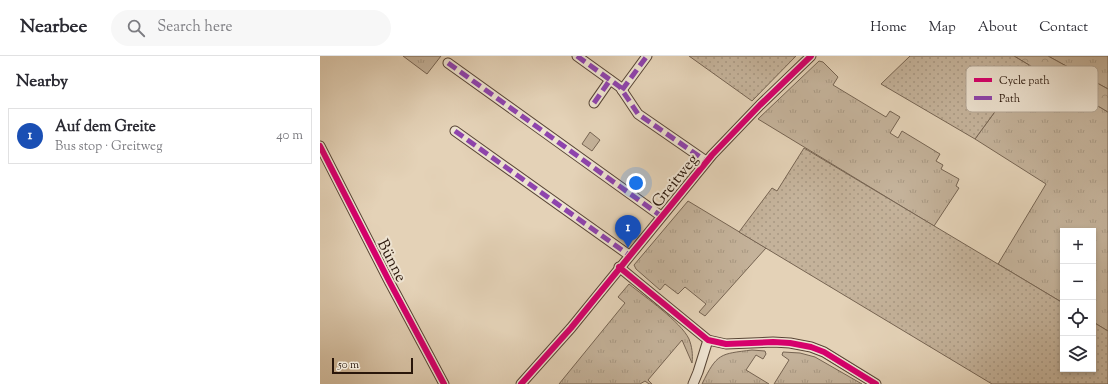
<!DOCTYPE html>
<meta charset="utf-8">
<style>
body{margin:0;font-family:"Sorts Mill Goudy",serif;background:#f7f7f7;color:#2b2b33}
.controls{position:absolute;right:12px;bottom:12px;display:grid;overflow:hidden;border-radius:0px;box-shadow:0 2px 6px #0003}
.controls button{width:36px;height:36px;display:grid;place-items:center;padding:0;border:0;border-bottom:1px solid #e1e1e2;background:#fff;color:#2b2b33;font:20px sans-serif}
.scale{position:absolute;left:12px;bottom:10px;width:81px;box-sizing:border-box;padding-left:4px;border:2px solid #29160a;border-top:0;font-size:11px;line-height:14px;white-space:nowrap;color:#29160a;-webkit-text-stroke:3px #ede2d0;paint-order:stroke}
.you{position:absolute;left:316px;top:127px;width:14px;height:14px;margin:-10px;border:3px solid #fff;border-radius:50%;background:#1a73e8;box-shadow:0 0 0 6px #1a73e833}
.badge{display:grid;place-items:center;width:26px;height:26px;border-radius:50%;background:#0f766e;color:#fff;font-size:13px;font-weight:700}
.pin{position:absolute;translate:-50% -33px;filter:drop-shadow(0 1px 2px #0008)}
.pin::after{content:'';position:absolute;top:21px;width:14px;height:12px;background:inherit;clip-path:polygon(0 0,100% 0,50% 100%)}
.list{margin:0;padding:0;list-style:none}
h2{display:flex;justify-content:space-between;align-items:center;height:52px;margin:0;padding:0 16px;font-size:17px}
h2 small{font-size:13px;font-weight:400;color:#7c7c81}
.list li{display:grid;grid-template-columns:26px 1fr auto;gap:12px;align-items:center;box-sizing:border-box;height:56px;margin:0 8px 8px;padding:0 8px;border:1px solid #e1e1e2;border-radius:0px}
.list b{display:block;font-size:15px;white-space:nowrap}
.list p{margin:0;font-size:13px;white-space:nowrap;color:#7c7c81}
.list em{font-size:13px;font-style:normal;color:#7c7c81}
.icon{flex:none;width:22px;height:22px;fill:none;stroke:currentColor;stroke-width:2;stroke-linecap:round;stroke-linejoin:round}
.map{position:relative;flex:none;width:788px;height:328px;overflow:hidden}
header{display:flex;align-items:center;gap:24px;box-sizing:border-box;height:56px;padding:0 20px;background:#fff;border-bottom:1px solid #e1e1e2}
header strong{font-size:19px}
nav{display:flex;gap:22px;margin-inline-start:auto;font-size:14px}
.search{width:280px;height:36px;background:#f7f7f7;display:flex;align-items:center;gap:10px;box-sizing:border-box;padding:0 14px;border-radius:22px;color:#7c7c81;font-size:15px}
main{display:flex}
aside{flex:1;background:#fff}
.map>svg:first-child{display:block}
.grass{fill:url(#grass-tufts);stroke:#766452}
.forest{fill:url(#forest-crowns);stroke:#766452}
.park{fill:#c4b29a;stroke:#766452}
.garden{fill:url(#garden-dots);stroke:#766452}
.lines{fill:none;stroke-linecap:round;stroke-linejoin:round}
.street-casing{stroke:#584535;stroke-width:11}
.street{stroke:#ede2d0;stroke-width:9}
.quiet{stroke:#8e44ad;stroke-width:5;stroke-dasharray:10 5;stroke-linecap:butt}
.cycleway-casing{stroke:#ede2d0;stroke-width:8}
.cycleway{stroke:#d6006c;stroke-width:6}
.labels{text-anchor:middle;stroke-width:4;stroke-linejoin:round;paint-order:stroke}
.street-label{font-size:16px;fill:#29160a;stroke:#ede2d0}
.key{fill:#ede2d0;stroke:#b2a595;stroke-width:1}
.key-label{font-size:11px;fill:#29160a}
</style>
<header>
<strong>Nearbee</strong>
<div class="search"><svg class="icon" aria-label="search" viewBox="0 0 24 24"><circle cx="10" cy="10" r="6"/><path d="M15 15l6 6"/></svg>Search here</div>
<nav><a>Home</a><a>Map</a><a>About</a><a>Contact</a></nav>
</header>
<main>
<aside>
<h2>Nearby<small></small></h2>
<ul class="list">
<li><span class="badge" style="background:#1a4fb4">1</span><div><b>Auf dem Greite</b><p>Bus stop · Greitweg</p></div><em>40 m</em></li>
</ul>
</aside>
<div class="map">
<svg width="788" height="328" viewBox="0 0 788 328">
<defs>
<pattern id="grass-tufts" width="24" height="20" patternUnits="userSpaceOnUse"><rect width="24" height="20" fill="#c4b29a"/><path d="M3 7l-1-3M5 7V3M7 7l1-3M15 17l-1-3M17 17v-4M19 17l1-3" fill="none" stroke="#a89883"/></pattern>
<pattern id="forest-crowns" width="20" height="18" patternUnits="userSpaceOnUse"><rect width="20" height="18" fill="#c4b29a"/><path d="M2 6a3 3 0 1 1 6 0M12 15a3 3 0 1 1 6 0" fill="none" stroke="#a89883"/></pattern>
<pattern id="garden-dots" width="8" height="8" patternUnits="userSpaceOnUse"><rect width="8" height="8" fill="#c4b29a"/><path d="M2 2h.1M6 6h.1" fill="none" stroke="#a89883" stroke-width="1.8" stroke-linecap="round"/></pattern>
</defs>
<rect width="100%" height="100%" fill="#e4d2b7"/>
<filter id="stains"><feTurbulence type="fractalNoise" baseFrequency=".005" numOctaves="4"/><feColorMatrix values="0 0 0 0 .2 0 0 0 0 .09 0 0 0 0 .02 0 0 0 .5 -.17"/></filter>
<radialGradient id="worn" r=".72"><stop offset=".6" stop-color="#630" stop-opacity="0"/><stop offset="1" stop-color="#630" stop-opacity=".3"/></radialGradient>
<!-- grass -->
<g class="grass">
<polygon points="83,0 121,0 107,18"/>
<polygon points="728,0 788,0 788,33"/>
<polygon points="499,5 503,6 518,21 513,29 566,61 570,55 580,61 570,77 578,82 582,75 620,98 616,105 623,109 621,113 639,123 636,130 639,132 614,170 438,63"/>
<polygon points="709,9 788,56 788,275 773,266 773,175 743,175 743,247 678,208 726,128 655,83"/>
<polygon points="368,145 446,192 385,260 379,256 386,248 365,231 358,238 345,228 340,234 316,213 314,209"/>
<path d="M309,228c16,13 52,38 60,55 3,8 4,15 3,24l-10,-23 -34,40 4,4h-3l-4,-3 -5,3h-81l66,-81 -7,-6z"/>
<path d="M432,294l13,1 1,3 -3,5 -7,-4 -10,15 23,14h-67c15,-31 18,-30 50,-34z"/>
<polygon points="463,296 480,297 495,301 542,328 454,328 469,304 462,299"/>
</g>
<!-- forest -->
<polygon class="forest" points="694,0 728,0 788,33 788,56"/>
<!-- park -->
<polygon class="park" points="270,76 280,84 272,95 262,88"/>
<!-- garden -->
<g class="garden">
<polygon points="369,0 476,0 432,45"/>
<polygon points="590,0 694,0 709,9 655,83 561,28"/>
<polygon points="484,92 743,247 743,313 773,313 773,266 788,275 788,328 672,328 419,176 452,132 457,135"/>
</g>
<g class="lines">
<defs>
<g id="street">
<polyline points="257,0 300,31 318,58 386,105"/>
<polyline points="128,7 341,160"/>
<polyline points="302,34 327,0"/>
<polyline points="274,47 290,24"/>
<polyline points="135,75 309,199"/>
<polyline points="0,90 69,225 124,328"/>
<polyline points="299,211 388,284 406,288 453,286 470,287 491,291 504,296 556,328"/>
<polyline points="201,328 251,272 392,99 440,49 491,0"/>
<polyline points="373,328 378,316 388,284"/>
</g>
</defs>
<!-- street casing -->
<use href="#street" class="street-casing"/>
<!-- street -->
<use href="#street" class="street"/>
<!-- quiet -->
<g class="quiet">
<polyline points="257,0 300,31 318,58 386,105"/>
<polyline points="128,7 341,160"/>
<polyline points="302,34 327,0"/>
<polyline points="274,47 290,24"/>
<polyline points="135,75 309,199"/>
</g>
<defs>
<g id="cycleway">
<polyline points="0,90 69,225 124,328"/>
<polyline points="299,211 388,284 406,288 453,286 470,287 491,291 504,296 556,328"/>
<polyline points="201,328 251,272 392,99 440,49 491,0"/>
</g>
</defs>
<!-- cycleway casing -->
<use href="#cycleway" class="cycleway-casing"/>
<!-- cycleway -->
<use href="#cycleway" class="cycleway"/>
</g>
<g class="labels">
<!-- street labels -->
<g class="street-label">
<text transform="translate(354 124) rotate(-51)" y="6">Greitweg</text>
<text transform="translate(73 204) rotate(63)" y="6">Bünne</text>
</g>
</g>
<!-- legend -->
<rect x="646" y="10" width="132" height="46" rx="6" class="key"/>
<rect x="654" y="22" width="18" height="4" fill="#d6006c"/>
<rect x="654" y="40" width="18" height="4" fill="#8e44ad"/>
<g class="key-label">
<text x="679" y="28">Cycle path</text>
<text x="679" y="46">Path</text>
</g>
<rect width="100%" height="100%" filter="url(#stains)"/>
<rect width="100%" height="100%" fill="url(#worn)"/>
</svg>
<div class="controls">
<button>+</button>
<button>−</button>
<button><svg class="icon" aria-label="locate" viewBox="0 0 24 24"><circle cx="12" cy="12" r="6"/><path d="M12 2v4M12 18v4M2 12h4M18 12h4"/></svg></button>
<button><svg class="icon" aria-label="layers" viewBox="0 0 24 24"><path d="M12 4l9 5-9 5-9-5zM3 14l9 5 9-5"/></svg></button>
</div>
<div class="scale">50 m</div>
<div class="you"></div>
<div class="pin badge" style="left:308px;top:192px;background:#1a4fb4">1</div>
</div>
</main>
